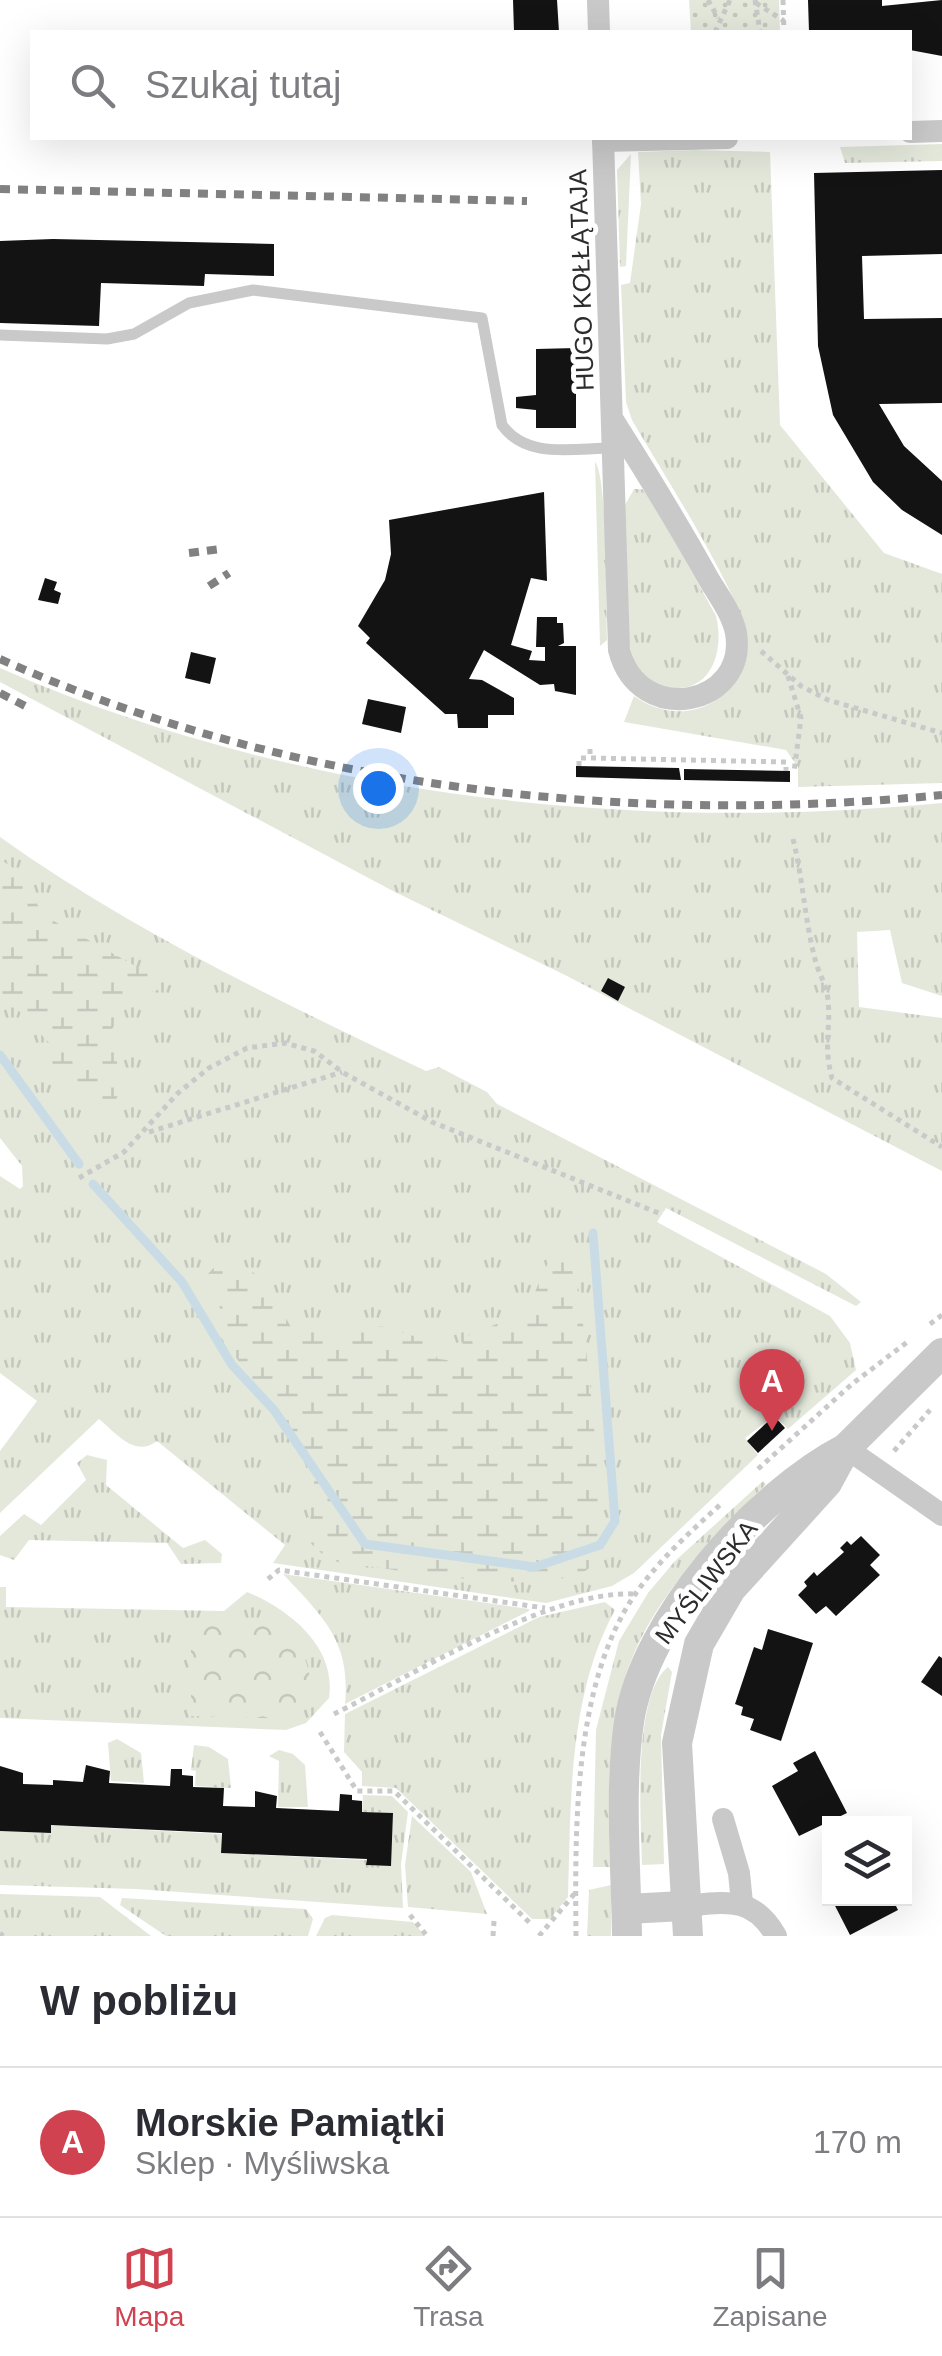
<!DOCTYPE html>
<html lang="pl">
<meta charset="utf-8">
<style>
body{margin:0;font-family:Arial,sans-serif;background:#f7f7f7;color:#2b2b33}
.controls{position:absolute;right:30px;bottom:30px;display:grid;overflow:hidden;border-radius:0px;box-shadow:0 10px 40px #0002}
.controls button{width:90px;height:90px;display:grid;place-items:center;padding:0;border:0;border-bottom:2px solid #e1e1e2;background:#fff;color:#2b2b33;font:50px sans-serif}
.you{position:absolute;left:378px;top:788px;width:35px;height:35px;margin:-25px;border:8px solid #fff;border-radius:50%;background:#1a73e8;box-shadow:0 0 0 15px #1a73e833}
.badge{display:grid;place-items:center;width:65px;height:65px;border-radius:50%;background:#d04250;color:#fff;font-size:32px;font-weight:700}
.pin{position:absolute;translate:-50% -82px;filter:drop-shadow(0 2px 5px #0008)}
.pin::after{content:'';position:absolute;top:52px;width:35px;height:30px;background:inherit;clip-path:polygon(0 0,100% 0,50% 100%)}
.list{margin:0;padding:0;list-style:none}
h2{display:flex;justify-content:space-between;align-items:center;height:130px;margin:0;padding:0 40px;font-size:42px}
h2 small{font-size:32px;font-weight:400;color:#7c7c81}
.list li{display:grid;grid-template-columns:65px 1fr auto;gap:30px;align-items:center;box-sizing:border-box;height:150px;padding:0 40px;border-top:2px solid #e1e1e2}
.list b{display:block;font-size:38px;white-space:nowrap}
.list p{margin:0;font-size:32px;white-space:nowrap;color:#7c7c81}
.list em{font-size:32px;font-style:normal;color:#7c7c81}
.icon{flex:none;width:55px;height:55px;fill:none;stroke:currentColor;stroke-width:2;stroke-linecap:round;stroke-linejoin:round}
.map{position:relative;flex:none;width:942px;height:1936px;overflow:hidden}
.search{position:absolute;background:#fff;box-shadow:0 10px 40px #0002;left:30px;right:30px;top:30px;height:110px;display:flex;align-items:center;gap:25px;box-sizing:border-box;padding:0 35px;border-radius:0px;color:#7c7c81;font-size:38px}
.sheet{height:280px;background:#fff}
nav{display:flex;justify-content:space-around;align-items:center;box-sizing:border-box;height:140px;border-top:2px solid #e1e1e2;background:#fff;font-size:28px;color:#7c7c81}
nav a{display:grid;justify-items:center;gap:5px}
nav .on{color:#d04250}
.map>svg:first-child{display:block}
.grass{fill:url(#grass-tufts)}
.wetland{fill:url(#wetland-marsh)}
.park{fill:url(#park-crowns)}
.garden{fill:url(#garden-dots)}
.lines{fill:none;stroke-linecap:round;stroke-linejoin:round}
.stream{stroke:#c9dce6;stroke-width:9}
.building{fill:#131313}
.path{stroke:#c9c9c9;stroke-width:5;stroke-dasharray:5 5;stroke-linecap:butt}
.service{stroke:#c9c9c9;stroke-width:11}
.minor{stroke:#c9c9c9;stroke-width:22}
.tertiary{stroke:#c9c9c9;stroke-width:30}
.rail{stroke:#818181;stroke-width:8;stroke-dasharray:10 8;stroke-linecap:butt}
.labels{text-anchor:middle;stroke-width:10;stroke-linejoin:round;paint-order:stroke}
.street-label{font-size:25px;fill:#2c2c2c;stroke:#fff}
</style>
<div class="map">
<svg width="942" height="1936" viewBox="0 0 942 1936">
<defs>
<pattern id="grass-tufts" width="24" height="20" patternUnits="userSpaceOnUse" patternTransform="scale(2.5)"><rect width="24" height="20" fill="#e3e8db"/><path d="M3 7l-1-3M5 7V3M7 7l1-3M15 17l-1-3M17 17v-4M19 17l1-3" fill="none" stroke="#c3c7bc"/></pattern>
<pattern id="wetland-marsh" width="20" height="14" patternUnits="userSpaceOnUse" patternTransform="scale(2.5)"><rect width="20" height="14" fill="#e3e8db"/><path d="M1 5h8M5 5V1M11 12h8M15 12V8" fill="none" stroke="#c3c7bc"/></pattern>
<pattern id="park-crowns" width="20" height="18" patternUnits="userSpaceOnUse" patternTransform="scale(2.5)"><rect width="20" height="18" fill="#e3e8db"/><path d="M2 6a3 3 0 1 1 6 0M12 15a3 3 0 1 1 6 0" fill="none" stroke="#c3c7bc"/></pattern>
<pattern id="garden-dots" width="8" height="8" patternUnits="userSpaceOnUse" patternTransform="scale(2.5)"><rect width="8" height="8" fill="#e3e8db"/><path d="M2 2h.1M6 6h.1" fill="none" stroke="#c3c7bc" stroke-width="1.8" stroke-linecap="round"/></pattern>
</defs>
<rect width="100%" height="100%" fill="#fff"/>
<!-- grass -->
<g class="grass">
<polygon points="942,144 942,161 845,163 840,147"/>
<path d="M693,150l77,2 10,273 104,128 58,21v209l-144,4v-20l-12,-17 -162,-28 10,-26c24,17 53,21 79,6 18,-11 34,-36 35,-57 1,-39 -92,-183 -116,-225l-6,-18 -5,-117 9,-2 11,-79 -3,-52z"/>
<polygon points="631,154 626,266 620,267 617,170"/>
<path d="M595,462c13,15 11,148 12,178l-7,6z"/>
<path d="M634,489h8l10,10 64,117c9,35 -5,80 -50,71 -10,-3 -19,-6 -26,-15 -22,-28 -14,-129 -15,-167z"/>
<path d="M0,668c291,128 627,165 942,135v193l-40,-13 -12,-53 -33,2 2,75 83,11v153l-377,-196 -172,-84 -393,-209z"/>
<path d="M0,837c132,94 281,165 426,234l13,-4 48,25 10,12 329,170 35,28 -5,4 -190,-98 -9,14 173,94 20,27 6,27 -68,59 -13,-14 -30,23 13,17 -124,118 -22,13 -66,17 -273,-40 12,-18 -128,-104c-22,17 -41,-8 -58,-22l-99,94v-62l37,-50 -37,-28v-197l20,13 3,-3 -1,-20 -22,-28z"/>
<polygon points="87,1455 107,1460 106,1485 183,1548 205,1540 222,1554 221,1563 181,1564 167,1543 29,1540 14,1560 0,1555 0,1536 24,1514 41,1525 86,1480 77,1463"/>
<path d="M763,1481l3,3c-136,137 -164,188 -156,383h-17l3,-137 23,-89 29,-48 27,-32z"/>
<path d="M283,1574l246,35v2l-184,93c6,-63 -22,-87 -62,-130z"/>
<path d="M0,1587h6v20l218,4 23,-19c42,17 90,55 82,106l-23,25 -20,7 -286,-12z"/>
<path d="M605,1602l10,8c-47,86 -44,192 -47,287l-18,22h-18l-136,-131 -34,-2v-14l-18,-20 1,-38 194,-97z"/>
<path d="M668,1667l4,5 -11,63 3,129 -22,1c-1,-44 -10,-170 26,-198z"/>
<polygon points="117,1739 141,1753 144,1783 111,1781 108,1743"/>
<polygon points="194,1745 209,1747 228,1759 231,1788 195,1786 196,1771 191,1770"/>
<polygon points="279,1750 293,1754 305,1765 308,1807 278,1807 279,1761 269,1756"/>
<polygon points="363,1795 392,1796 408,1812 401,1864 403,1908 136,1889 0,1885 0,1831 50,1833 51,1825 221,1834 221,1853 366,1860 367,1865 390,1866 393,1813 362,1812"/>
<polygon points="412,1816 471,1872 487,1914 408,1907 405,1865"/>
<polygon points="611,1885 611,1936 587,1936 589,1890"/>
<polygon points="0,1894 100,1897 151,1936 0,1936"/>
<polygon points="122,1898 306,1909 313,1919 308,1936 166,1936 120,1905"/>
<polygon points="332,1915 413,1922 425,1936 316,1936 325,1918"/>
</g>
<!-- wetland -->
<g class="wetland">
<polygon points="0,859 20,873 43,915 170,985 128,1001 111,1031 122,1089 109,1111 63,1087 47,1069 51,1045 18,1010 0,999"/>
<path d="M573,1244c5,46 44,306 15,325 -44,30 -202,-2 -258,-8l-22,-20 8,-76 -96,-129 3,-21 -17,-39 18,-19c39,12 50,40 69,74l89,-5 41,13 15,20 18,2 9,-24 61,-25 29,-65z"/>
</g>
<!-- park -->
<path class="park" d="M191,1619l90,2c25,33 44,63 11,98l-101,-3z"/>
<!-- garden -->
<polygon class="garden" points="689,0 779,0 780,32 691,32"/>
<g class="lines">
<!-- stream -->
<g class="stream">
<polyline points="0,1055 79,1164"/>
<polyline points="93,1184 182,1282 232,1365 274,1410 365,1544 535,1567 600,1545 615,1521 593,1233"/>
</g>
</g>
<!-- building -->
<g class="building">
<polygon points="513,0 557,0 559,32 514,32"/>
<polygon points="808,0 882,0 882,6 942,0 942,56 910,50 910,32 809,32"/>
<polygon points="942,170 942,254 862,256 864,319 942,318 942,403 879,404 904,446 942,481 942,535 902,510 873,482 833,415 818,346 814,173"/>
<polygon points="53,239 274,244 274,276 205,274 204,286 101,283 99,326 0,323 0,241"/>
<polygon points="576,348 576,428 536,428 536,410 516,408 516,397 536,395 536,349"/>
<polygon points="544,492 547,581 531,578 511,645 532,651 529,660 545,661 545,647 536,647 537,617 557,617 557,623 563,623 564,643 558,646 576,646 576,695 555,691 554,684 540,685 484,650 469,679 482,680 514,698 514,715 488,715 488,728 458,728 457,714 445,714 366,643 370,638 358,626 385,580 391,554 389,520"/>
<polygon points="45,578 57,582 54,590 61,593 58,604 38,600"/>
<polygon points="191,652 216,658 210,684 185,678"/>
<polygon points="368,699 406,707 401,733 362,724"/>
<polygon points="576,766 679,768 681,780 576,777"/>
<polygon points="684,769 790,771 790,782 684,780"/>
<polygon points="608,978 625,987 618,1001 601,991"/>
<polygon points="774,1416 785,1428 758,1453 747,1441"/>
<polygon points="861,1536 880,1555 870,1565 880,1575 836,1616 826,1606 816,1614 798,1595 807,1586 804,1582 814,1572 817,1576 844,1552 840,1548 847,1541 851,1545"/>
<polygon points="768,1629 813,1643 781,1741 750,1730 754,1719 741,1715 743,1707 735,1704 754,1647 762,1650"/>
<polygon points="939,1656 942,1658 942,1696 921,1682"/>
<polygon points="815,1751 847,1813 799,1836 772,1786 798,1771 793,1763"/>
<polygon points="86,1765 110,1771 109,1783 170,1786 171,1769 182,1769 182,1775 193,1776 193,1787 224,1788 223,1806 255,1807 255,1791 277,1796 276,1808 339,1811 340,1794 352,1795 352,1800 362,1801 362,1812 393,1813 391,1866 366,1865 367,1859 221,1853 222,1833 51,1825 51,1833 0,1831 0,1766 23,1773 23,1784 53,1785 53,1780 83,1782"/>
<polygon points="831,1898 892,1898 898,1910 850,1935"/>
</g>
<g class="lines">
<!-- path -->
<g class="path">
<polyline points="708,0 718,18"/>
<polyline points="755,0 760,32"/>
<polyline points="783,0 784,32"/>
<polyline points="756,3 784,21"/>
<polyline points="715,32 730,0"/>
<polyline points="761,651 801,686 828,700 942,733"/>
<polyline points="788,676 801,718 794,772"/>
<polyline points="590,749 590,758 786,762 786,771"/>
<polyline points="579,766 579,758 590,758"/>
<path d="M793,839c10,40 12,84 23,124 4,13 11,23 12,37 3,30 -5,45 4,78l110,69"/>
<polyline points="149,1132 342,1072"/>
<polyline points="79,1178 124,1152 178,1093 209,1068 247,1048 285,1043 314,1051 342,1072 432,1122 661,1214"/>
<polyline points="930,1324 942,1315"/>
<polyline points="894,1451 930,1410"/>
<polyline points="758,1469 852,1384 910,1340"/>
<polyline points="268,1579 279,1570 545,1608"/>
<path d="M334,1714c79,-39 215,-124 300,-120"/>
<polyline points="320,1732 357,1791 394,1791 530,1923"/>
<polyline points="410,1915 427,1936"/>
<polyline points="0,1933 3,1936"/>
<polyline points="493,1936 494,1921"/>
<polyline points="539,1936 576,1892"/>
<path d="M576,1936c-1,-107 -3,-253 60,-343 24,-34 55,-62 85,-89"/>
</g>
<!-- service -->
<path class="service" d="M0,335l107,4 27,-5 55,-31 64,-13 229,28 20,107c25,35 72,23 111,23"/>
<!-- minor -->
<g class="minor">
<polyline points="598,0 599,32"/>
<polyline points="910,132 942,131"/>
<path d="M603,138l16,512c20,78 129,56 117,-17 -4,-20 -18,-38 -28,-55 -30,-54 -62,-106 -95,-158"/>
<polyline points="603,141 727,138"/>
<polyline points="846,1448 942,1515"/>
<polyline points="723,1819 739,1873 742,1903"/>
<path d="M683,1906c43,-4 70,-11 93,30"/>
</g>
<!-- tertiary -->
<g class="tertiary">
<polyline points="627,1909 683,1906"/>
<path d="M627,1936c-1,-70 -8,-145 2,-214 15,-102 128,-228 217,-274"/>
<polyline points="688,1936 677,1743 699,1644 731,1589 827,1483 846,1448 942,1353"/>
</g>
<!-- rail -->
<g class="rail">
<polyline points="0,189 527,201"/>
<polyline points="189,553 221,549"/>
<polyline points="209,586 229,573"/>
<path d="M0,659c290,130 628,167 942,136"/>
<polyline points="0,693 31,709"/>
</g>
</g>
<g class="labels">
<!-- street labels -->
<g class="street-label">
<text transform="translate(581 280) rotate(-92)" y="9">HUGO KOŁŁĄTAJA</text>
<text transform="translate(706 1582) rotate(-52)" y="9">MYŚLIWSKA</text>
</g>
</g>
</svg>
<div class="controls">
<button><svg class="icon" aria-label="layers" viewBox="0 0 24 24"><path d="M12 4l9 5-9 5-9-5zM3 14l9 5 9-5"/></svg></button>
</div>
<div class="you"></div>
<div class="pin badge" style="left:772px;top:1431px">A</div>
<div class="search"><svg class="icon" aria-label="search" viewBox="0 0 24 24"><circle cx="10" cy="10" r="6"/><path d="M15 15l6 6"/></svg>Szukaj tutaj</div>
</div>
<section class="sheet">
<h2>W pobliżu<small></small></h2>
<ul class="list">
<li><span class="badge">A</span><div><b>Morskie Pamiątki</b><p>Sklep · Myśliwska</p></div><em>170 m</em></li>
</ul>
</section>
<nav>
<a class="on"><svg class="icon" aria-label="map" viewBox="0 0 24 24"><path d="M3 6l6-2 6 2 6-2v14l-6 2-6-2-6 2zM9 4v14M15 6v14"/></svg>Mapa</a>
<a><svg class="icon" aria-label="directions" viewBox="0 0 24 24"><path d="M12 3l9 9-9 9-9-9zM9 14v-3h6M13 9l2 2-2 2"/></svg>Trasa</a>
<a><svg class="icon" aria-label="saved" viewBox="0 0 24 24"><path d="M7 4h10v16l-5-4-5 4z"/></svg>Zapisane</a>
</nav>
